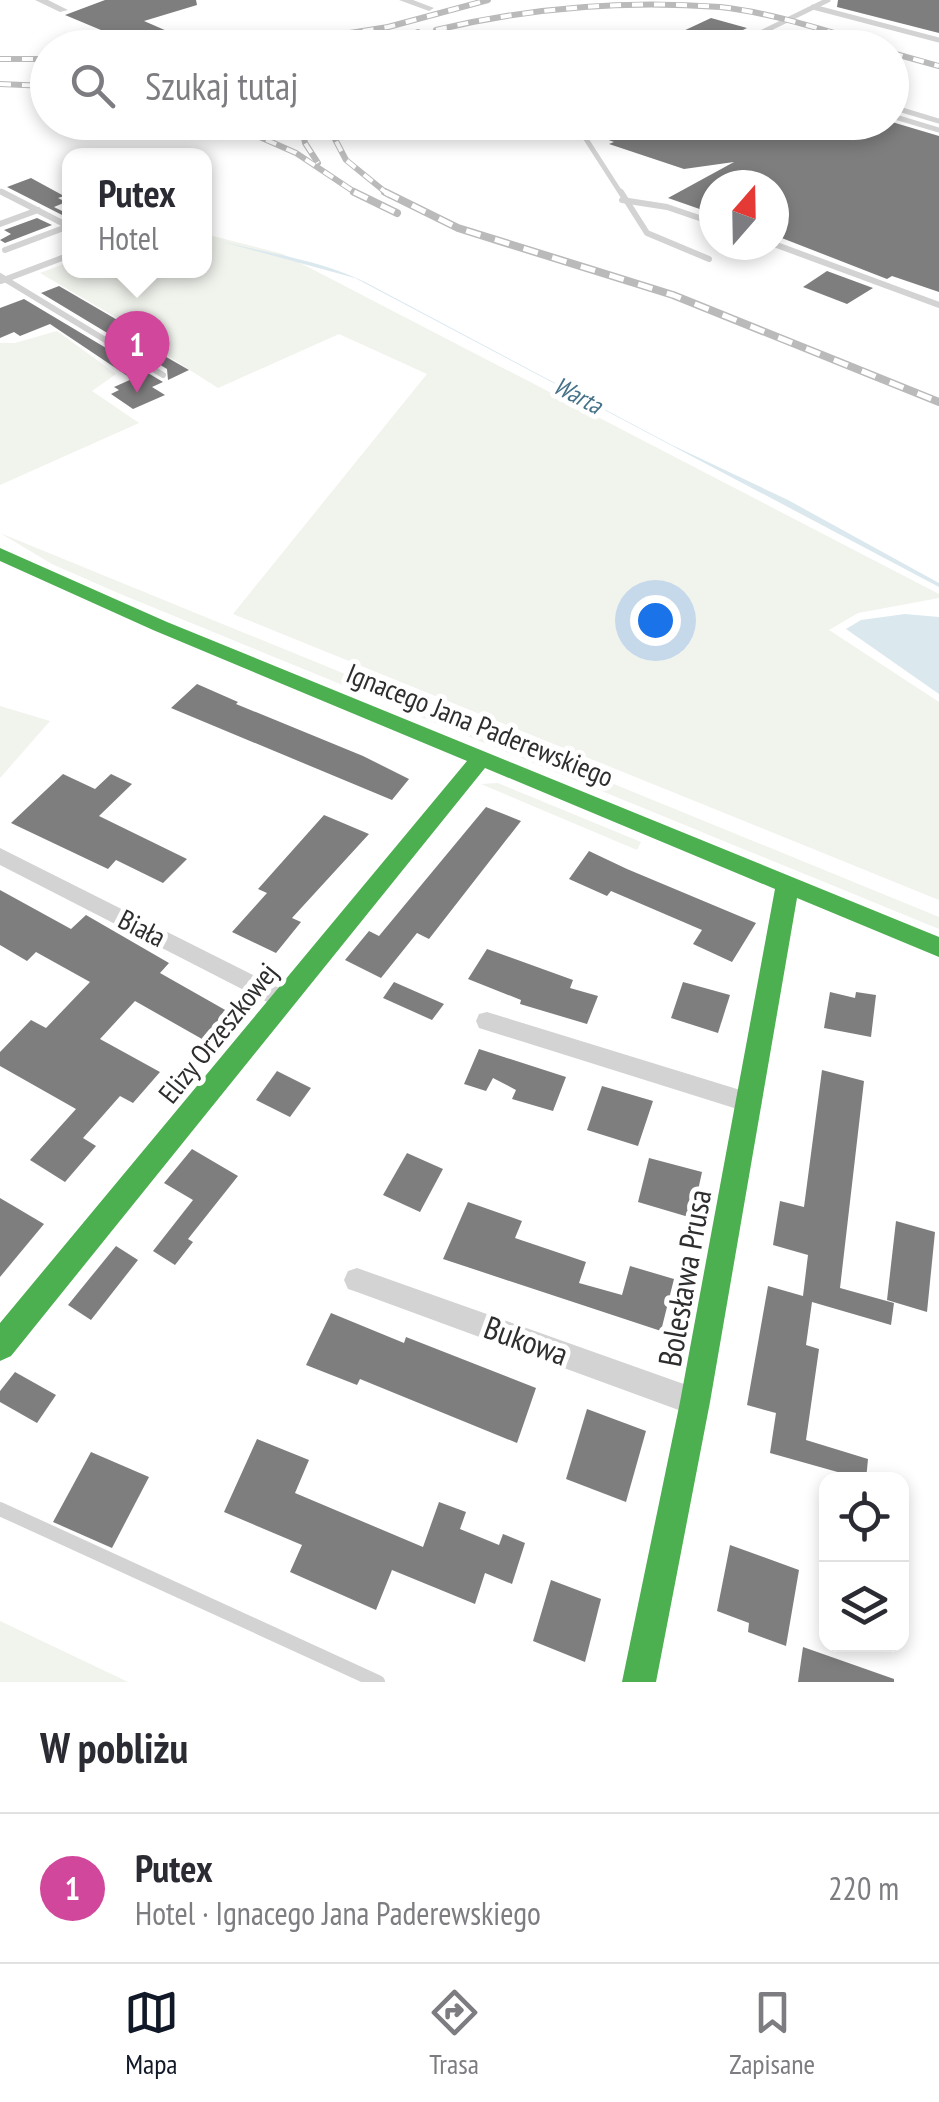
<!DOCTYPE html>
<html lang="pl">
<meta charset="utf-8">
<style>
body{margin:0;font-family:"PT Sans Narrow",sans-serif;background:#f2f2f3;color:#2b2b33}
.controls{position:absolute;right:30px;bottom:30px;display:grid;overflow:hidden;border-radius:20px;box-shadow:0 5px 15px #0003}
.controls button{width:90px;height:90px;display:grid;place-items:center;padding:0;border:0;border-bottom:2px solid #e1e1e2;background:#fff;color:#2b2b33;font:50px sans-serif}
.compass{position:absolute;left:699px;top:170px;width:90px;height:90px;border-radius:50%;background:#fff;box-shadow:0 5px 15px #0003;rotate:20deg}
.you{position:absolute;left:655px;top:620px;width:35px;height:35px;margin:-25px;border:8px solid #fff;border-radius:50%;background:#1a73e8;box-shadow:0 0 0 15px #1a73e833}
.badge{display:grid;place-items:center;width:65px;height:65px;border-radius:50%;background:#111827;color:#fff;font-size:32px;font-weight:700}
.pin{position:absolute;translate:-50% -82px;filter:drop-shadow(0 2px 5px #0008)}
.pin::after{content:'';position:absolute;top:52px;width:35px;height:30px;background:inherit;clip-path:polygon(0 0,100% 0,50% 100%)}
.popup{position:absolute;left:62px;top:148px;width:150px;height:130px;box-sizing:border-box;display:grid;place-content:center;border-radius:20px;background:#fff;filter:drop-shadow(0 2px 8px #0005);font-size:32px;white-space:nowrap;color:#7c7c81}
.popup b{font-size:38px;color:#2b2b33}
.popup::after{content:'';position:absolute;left:50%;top:100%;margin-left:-20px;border:20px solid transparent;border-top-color:#fff}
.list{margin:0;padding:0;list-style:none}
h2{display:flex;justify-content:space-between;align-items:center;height:130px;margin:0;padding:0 40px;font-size:42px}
h2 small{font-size:32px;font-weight:400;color:#7c7c81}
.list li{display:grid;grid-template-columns:65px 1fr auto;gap:30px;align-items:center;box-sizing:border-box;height:150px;padding:0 40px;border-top:2px solid #e1e1e2}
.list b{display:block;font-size:38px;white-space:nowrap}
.list p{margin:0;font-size:32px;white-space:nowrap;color:#7c7c81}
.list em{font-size:32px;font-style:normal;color:#7c7c81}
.icon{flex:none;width:55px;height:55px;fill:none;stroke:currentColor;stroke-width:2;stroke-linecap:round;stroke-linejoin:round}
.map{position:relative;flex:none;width:939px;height:1682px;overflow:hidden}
.search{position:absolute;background:#fff;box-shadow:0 5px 15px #0003;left:30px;right:30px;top:30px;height:110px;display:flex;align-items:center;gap:25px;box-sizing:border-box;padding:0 35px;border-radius:55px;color:#7c7c81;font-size:38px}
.sheet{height:280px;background:#fff}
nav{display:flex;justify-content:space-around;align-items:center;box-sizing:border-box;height:140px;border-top:2px solid #e1e1e2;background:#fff;font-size:28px;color:#7c7c81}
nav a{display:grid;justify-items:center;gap:5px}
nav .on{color:#111827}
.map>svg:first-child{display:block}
.green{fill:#f1f3ed}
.water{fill:#dbe9ef}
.building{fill:#7e7e7e}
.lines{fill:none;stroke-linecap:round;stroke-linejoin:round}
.lane-far2{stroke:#d3d3d3;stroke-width:5}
.lane-far1{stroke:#d3d3d3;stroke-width:6}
.lane{stroke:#d3d3d3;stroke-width:14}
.street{fill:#d3d3d3;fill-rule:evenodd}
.fast{fill:#4caf50;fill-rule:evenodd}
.rail-far1-casing{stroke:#bababa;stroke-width:6}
.rail-casing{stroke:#bababa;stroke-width:8}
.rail-far1{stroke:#fff;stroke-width:4;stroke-dasharray:11;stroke-linecap:butt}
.rail{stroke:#fff;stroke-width:5;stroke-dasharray:15;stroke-linecap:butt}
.labels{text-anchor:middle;stroke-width:10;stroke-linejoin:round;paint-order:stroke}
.far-water-label{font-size:25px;font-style:italic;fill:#457288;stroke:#fff}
.street-label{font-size:28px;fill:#2e2e2e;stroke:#fff}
.near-street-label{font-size:32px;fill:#2e2e2e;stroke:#fff}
</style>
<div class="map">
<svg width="939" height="1682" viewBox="0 0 939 1682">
<rect width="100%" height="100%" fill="#fff"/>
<!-- green -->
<g class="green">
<polygon points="205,234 283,254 939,594 939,598 858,613 829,630 939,702 939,900 233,614 427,374 339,334 218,388 168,356 165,346 40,273 69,262 70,270 204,270"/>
<polygon points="57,331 116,374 92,391 139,423 0,485 0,343 15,343"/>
<polygon points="0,533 939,917 939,929 118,593 52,564"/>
<polygon points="0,706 50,721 0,778"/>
<polygon points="498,783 641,842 637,850 481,784"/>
<polygon points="0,1621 128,1682 0,1682"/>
</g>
<!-- water -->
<g class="water">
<path d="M205,237c52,15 111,21 160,45l307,163 116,55 151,83v4l-584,-309z"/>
<polygon points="905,614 939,617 939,694 846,629 861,620"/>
</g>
<!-- building -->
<g class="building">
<polygon points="105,0 196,0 197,5 144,21 206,48 144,48 65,15"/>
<polygon points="838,0 939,0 939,33 837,7"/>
<polygon points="711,18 747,28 706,48 664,40"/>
<polygon points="639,122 892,122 939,136 939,292 892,276 887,279 774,235 774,185 714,185 714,214 668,198 734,162 684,169 609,144 614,142 606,139"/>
<polygon points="31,178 64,196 58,198 66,202 54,207 70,215 70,219 7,187"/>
<polygon points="37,218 52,225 5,243 0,240 11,234 4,230"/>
<polygon points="827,271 873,288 847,304 803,287"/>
<polygon points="59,286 162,346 154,350 189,370 168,380 167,369 41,293"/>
<polygon points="24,299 163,382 152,387 165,395 133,409 111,394 119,390 114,387 132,379 50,324 20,336 14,332 0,338 0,308"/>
<polygon points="197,684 238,702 236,704 363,756 409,779 392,800 171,708"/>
<polygon points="63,774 95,789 111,774 132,784 99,816 187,859 163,883 116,860 108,869 11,823"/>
<polygon points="486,807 521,821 429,939 417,933 381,978 345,960 369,931 379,936"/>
<polygon points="324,815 369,834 292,918 301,922 276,953 232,932 267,893 258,889"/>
<polygon points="589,851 627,869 756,923 732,962 693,944 702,930 611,891 607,896 569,879"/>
<polygon points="0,890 71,929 86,915 169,963 160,973 227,1011 202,1039 135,1001 100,1039 160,1072 133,1103 120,1096 83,1138 96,1146 65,1182 30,1160 76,1109 0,1066 0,1052 31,1020 46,1028 90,982 36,952 27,961 0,945"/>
<polygon points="487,949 573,980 570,988 598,996 587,1024 520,1004 521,1000 468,979"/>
<polygon points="394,982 444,1004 432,1020 383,998"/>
<polygon points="683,982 730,995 718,1033 671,1018"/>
<polygon points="830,992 855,998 856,992 876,995 871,1037 824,1028"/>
<polygon points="479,1049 566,1077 553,1111 512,1099 516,1090 493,1078 486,1091 464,1084"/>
<polygon points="822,1070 864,1081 840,1288 894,1303 891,1325 812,1302 806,1345 819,1349 806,1440 868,1459 866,1480 770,1453 776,1413 747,1405 768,1286 803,1296 808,1255 773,1245 780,1201 804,1207"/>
<polygon points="277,1071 311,1088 290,1117 256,1100"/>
<polygon points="602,1086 653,1101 638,1146 587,1130"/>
<polygon points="192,1149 238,1176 188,1239 193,1242 175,1265 153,1251 193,1200 164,1183"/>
<polygon points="407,1153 443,1169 420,1212 383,1195"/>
<polygon points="649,1158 702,1172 692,1218 638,1202"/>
<polygon points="0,1198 44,1224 0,1277"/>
<polygon points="468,1202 522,1221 515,1238 586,1262 579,1283 622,1295 630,1266 674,1279 661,1331 443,1259"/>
<polygon points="896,1221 935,1232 927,1312 887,1300"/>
<polygon points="116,1246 138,1260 91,1320 68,1305"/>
<polygon points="331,1313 404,1343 406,1337 536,1388 517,1443 360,1379 357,1385 306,1365"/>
<polygon points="15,1372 56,1395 37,1423 0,1402 0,1391"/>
<polygon points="587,1409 646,1431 626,1502 566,1479"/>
<polygon points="257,1439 309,1460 295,1493 423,1547 439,1502 466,1512 460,1529 499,1545 503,1534 525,1543 512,1584 485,1573 475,1604 392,1570 376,1610 290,1572 302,1545 224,1512"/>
<polygon points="91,1452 149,1477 112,1548 53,1522"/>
<polygon points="730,1545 799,1570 786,1646 748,1632 749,1623 717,1611"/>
<polygon points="551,1580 601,1599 585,1662 533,1641"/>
<polygon points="803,1647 894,1679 894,1682 798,1682"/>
</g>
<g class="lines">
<!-- lane-far2 -->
<g class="lane-far2">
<polyline points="813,7 939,40"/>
<polyline points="478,37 531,42"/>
<polyline points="526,48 531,42 599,37 667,48"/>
<polyline points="730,48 828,0"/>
<polyline points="892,107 939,121"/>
<polyline points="892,116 939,130"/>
<polyline points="575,122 622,195"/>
<polyline points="0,191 7,195"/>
</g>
<!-- lane-far1 -->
<g class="lane-far1">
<polyline points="2,192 70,227"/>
<polyline points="621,192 647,233 709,259"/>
<polyline points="622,200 667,207 714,223"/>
<polyline points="0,224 38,210"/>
<polyline points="774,244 939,305"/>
<polyline points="5,250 69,226"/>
<polyline points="0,276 163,375"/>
<polyline points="1,281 70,255"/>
</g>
<!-- lane -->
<polyline class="lane" points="0,1509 378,1682"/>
<!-- street -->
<g class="street">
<polygon points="35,0 48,0 68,10 60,12"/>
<polygon points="399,0 413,0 434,8 429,11"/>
<polygon points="0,848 291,994 294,1000 291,1006 283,1009 275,1006 0,865"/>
<polygon points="487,1012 750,1093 758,1096 762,1103 758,1110 750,1113 479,1028 476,1021 479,1014"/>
<polygon points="357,1268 695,1388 705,1392 709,1402 705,1412 695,1416 357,1292 348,1289 344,1280 348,1271"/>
</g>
<!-- fast -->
<polygon class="fast" points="0,548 167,622 939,937 939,957 797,898 710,1402 656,1682 622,1682 680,1402 775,889 485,768 11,1356 0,1361 0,1323 467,761 153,630 0,561"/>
<defs>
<g id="rail-far1">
<path d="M436,30c92,-22 190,-30 284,-23 56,6 111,26 165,41"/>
<polyline points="254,48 388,27 488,0"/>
<polyline points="376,48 418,32"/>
<polyline points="892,53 939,66"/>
<polyline points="0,59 48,59"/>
<polyline points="0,84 48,86"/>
<polyline points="226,122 296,153 359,195"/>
<polyline points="301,122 305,143 318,163"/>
<polyline points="326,122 346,160 389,195"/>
</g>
<g id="rail">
<polyline points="354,192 397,213"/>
<polyline points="385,192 458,228 673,295 939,402"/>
</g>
</defs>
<!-- rail-far1 casing -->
<use href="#rail-far1" class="rail-far1-casing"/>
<!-- rail casing -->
<use href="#rail" class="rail-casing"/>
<!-- rail-far1 -->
<use href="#rail-far1" class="rail-far1"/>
<!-- rail -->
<use href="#rail" class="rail"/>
</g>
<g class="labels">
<!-- far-water labels -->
<g class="far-water-label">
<text transform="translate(578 395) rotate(28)" y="9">Warta</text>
</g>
<!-- street labels -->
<g class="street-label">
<text transform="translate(480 725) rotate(22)" y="10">Ignacego Jana Paderewskiego</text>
<text transform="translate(142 928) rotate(27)" y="10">Biała</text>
<text transform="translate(218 1033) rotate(-51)" y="10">Elizy Orzeszkowej</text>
</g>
<!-- near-street labels -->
<g class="near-street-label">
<text transform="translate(685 1278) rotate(-80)" y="11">Bolesława Prusa</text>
<text transform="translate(526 1341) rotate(20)" y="11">Bukowa</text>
</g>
</g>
</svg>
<div class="controls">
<button><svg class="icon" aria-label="locate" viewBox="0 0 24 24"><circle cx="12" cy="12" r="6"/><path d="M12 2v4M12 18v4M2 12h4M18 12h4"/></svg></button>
<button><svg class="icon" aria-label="layers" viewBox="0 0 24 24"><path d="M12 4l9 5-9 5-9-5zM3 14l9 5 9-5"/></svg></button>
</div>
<svg class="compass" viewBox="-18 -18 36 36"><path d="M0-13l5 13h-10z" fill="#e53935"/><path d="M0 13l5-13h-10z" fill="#7c7c81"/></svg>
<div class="you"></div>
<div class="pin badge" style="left:137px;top:393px;background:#d1479c">1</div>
<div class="popup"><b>Putex</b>Hotel</div>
<div class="search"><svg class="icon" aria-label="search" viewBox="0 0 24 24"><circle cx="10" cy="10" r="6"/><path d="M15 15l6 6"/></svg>Szukaj tutaj</div>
</div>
<section class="sheet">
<h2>W pobliżu<small></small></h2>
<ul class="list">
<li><span class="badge" style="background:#d1479c">1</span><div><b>Putex</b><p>Hotel · Ignacego Jana Paderewskiego</p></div><em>220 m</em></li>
</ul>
</section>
<nav>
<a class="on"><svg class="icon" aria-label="map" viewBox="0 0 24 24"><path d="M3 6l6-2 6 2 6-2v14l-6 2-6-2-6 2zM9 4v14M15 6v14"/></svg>Mapa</a>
<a><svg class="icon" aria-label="directions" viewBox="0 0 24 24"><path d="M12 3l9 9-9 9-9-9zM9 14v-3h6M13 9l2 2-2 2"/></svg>Trasa</a>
<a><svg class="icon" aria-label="saved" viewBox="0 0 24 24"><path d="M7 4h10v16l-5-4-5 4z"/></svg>Zapisane</a>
</nav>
